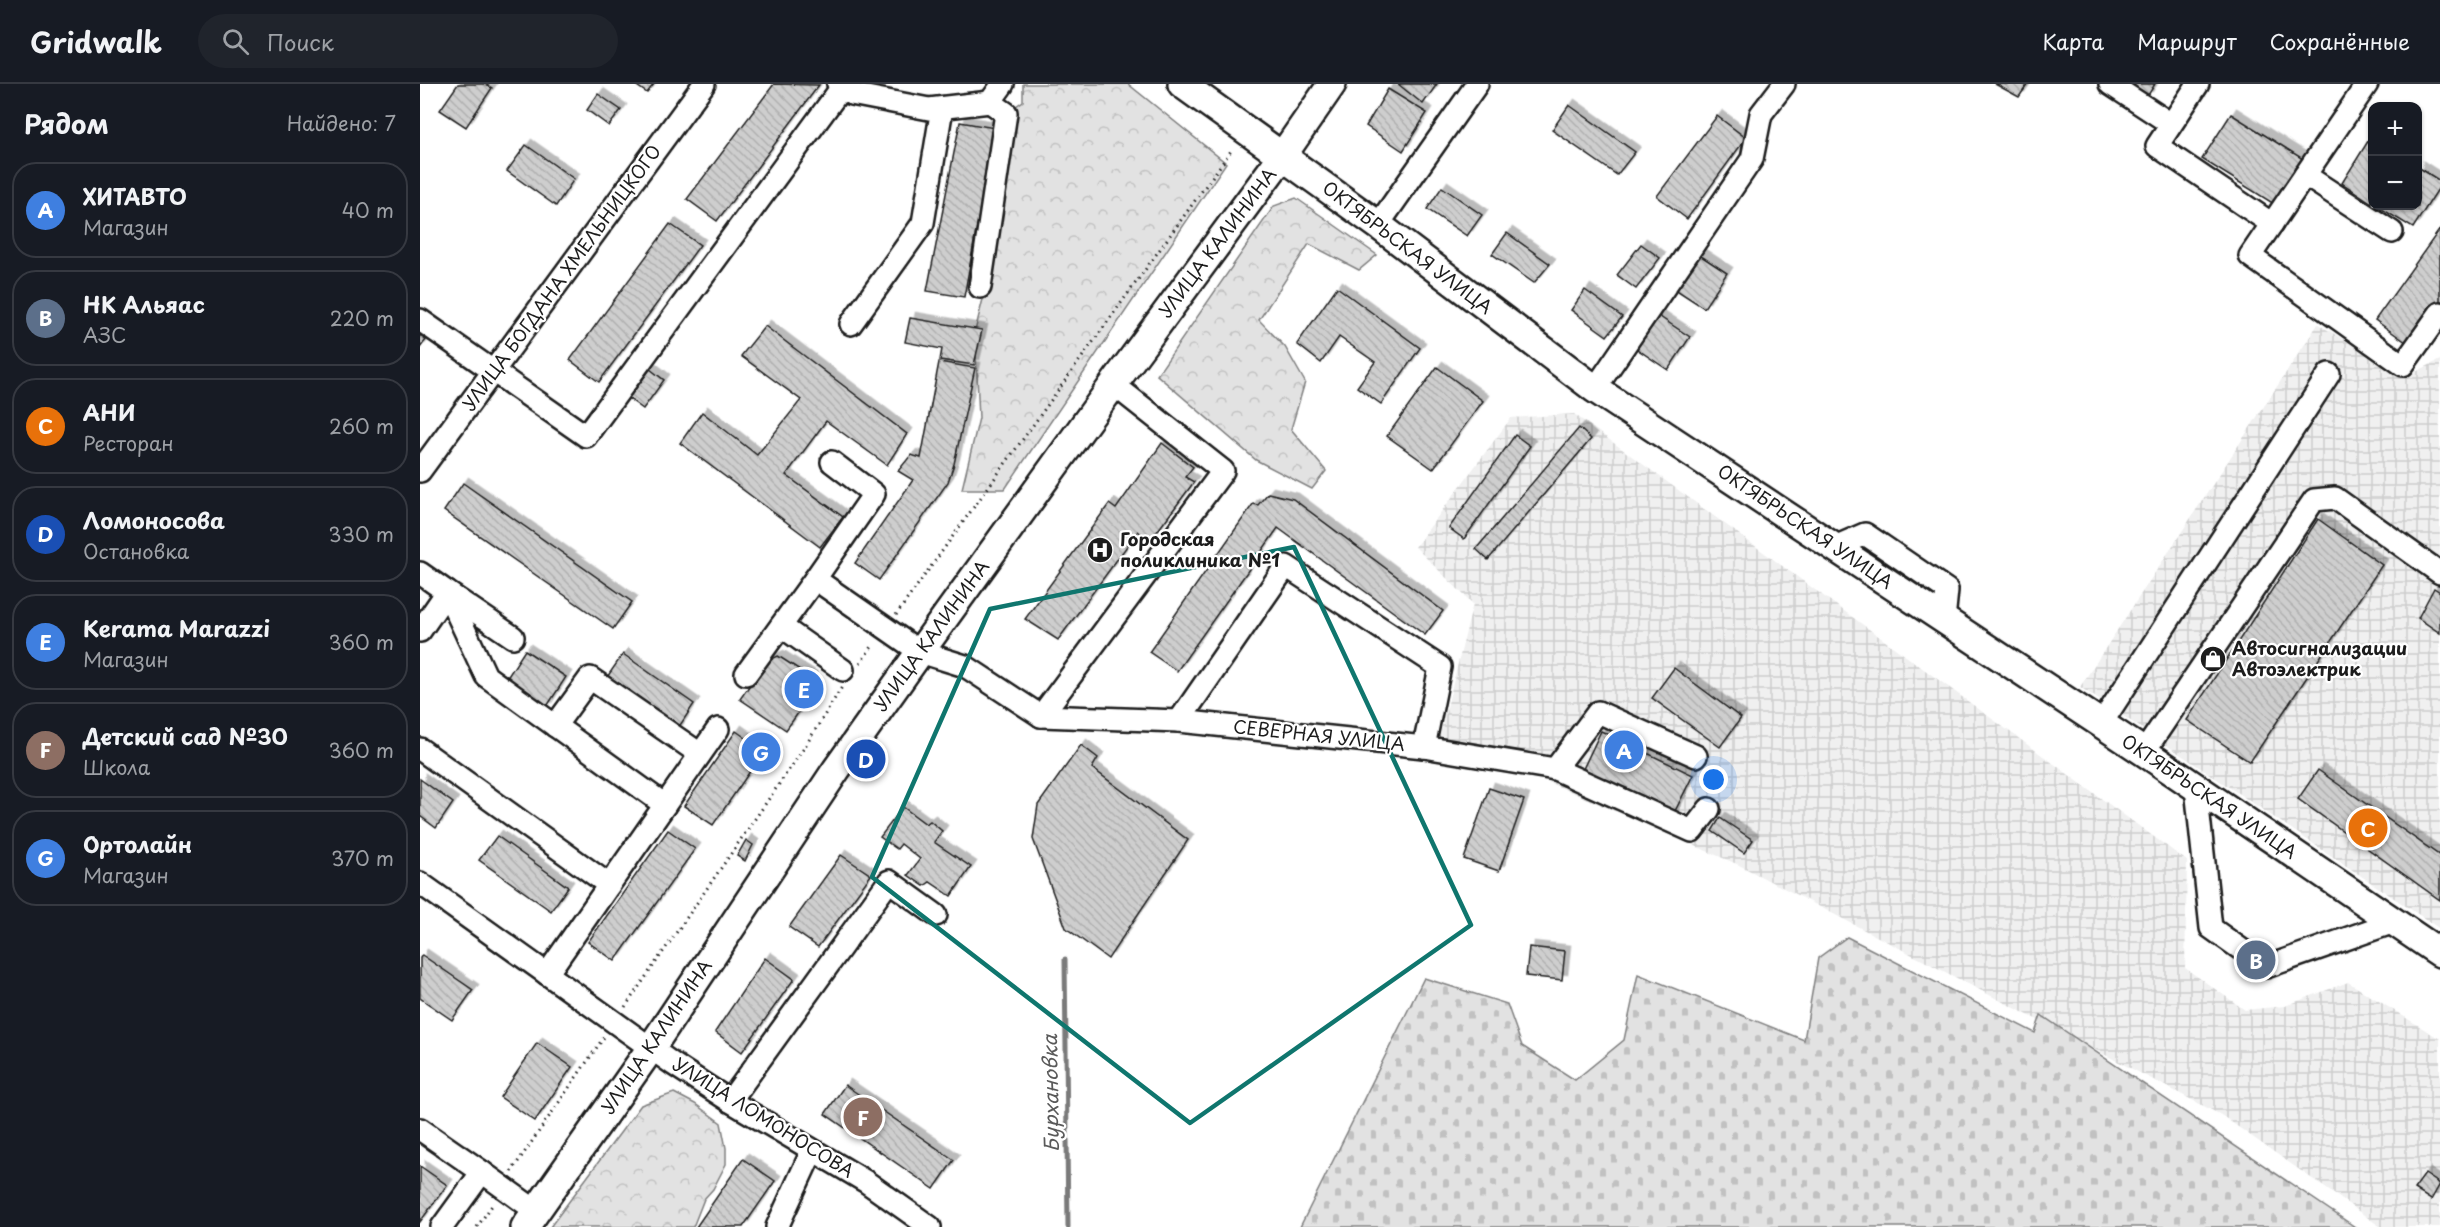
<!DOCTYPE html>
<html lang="ru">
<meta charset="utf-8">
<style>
body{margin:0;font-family:"Playpen Sans",sans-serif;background:#20242c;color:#f1f3f6}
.controls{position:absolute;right:18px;top:18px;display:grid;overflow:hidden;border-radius:12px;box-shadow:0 2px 4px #0004}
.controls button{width:54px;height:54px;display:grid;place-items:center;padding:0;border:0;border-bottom:2px solid #363941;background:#171b24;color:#f1f3f6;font:30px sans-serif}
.you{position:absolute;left:1294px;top:696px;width:21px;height:21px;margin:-15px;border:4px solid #fff;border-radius:50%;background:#1a73e8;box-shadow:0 0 0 9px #1a73e833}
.badge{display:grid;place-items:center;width:39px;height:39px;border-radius:50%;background:#919294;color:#fff;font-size:20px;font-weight:700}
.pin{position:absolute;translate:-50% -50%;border:3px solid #fff;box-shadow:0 2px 6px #0006}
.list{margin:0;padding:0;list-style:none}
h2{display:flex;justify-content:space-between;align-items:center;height:78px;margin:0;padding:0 24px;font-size:26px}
h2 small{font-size:20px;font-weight:400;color:#9ea1a6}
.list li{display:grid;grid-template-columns:39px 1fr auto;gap:18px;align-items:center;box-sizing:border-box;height:96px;margin:0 12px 12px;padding:0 12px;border:2px solid #363941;border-radius:24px}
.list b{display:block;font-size:22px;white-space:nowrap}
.list p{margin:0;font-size:20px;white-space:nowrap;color:#9ea1a6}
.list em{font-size:20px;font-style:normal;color:#9ea1a6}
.icon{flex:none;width:33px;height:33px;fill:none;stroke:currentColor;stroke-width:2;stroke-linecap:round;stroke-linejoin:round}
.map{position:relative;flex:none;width:2020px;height:1143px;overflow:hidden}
header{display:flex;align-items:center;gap:36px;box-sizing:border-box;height:84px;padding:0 30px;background:#171b24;border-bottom:2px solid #363941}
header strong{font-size:28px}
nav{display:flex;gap:33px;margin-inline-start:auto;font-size:21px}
.search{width:420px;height:54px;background:#20242c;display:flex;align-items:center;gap:15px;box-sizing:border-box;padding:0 21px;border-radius:33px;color:#9ea1a6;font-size:22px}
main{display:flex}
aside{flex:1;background:#171b24}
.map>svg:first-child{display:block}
.industrial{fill:url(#industrial-grid)}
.forest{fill:url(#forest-crowns);stroke:#7f7f7f;stroke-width:1.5}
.cemetery{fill:url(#cemetery-stones);stroke:#7f7f7f;stroke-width:1.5}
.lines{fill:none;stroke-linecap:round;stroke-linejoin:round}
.stream{stroke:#7a7a7a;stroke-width:5}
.building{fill:url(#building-back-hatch);stroke:#1c1c1c;stroke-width:1.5;filter:url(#shadow)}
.minor-casing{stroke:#1c1c1c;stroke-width:26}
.major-casing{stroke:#1c1c1c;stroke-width:32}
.path{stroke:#1c1c1c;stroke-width:3;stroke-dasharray:1.5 4.5;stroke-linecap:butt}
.minor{stroke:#fff;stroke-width:21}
.major{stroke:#fff;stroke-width:27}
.marked{fill:none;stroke:#0f766e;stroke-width:4.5;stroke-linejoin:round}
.labels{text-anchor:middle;stroke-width:4.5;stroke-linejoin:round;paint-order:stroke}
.street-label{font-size:18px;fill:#1c1c1c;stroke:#fff}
.poi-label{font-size:18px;font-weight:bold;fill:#1c1c1c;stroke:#fff;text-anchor:start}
.water-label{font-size:20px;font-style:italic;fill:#5a5a5a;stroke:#fff}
</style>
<header>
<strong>Gridwalk</strong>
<div class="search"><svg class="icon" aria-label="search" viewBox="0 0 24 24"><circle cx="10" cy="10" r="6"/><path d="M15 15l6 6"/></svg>Поиск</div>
<nav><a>Карта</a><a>Маршрут</a><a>Сохранённые</a></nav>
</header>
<main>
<aside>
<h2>Рядом<small>Найдено: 7</small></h2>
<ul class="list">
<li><span class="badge" style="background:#3f7fe0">A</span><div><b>ХИТАВТО</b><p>Магазин</p></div><em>40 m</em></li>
<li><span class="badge" style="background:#5c6f8a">B</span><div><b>НК Альяас</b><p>АЗС</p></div><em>220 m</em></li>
<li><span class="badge" style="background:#e8710a">C</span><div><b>АНИ</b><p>Ресторан</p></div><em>260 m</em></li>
<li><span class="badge" style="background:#1a4fb4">D</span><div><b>Ломоносова</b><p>Остановка</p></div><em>330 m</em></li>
<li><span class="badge" style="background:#3f7fe0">E</span><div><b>Kerama Marazzi</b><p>Магазин</p></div><em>360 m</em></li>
<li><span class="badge" style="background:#8d6e63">F</span><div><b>Детский сад №30</b><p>Школа</p></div><em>360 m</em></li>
<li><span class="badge" style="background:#3f7fe0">G</span><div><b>Ортолайн</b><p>Магазин</p></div><em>370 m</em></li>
</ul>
</aside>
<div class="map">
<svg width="2020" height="1143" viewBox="0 0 2020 1143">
<defs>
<pattern id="industrial-grid" width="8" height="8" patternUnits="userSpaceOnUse" patternTransform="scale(1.5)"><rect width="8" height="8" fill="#f0f0f0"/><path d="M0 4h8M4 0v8" fill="none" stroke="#cdcdcd"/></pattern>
<pattern id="forest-crowns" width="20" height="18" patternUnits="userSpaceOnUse" patternTransform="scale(1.5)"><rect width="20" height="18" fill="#e2e2e2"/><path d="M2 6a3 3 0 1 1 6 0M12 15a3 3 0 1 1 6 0" fill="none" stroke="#c1c1c1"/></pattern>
<pattern id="cemetery-stones" width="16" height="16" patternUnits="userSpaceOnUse" patternTransform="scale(1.5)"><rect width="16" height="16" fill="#e2e2e2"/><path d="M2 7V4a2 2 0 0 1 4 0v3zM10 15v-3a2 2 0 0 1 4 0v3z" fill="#c1c1c1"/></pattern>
<pattern id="building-back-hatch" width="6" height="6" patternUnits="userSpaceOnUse" patternTransform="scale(1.5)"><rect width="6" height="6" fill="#cecece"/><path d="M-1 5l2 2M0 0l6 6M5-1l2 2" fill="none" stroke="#b0b0b0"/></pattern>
<filter id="shadow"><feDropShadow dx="5.5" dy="-5.5" stdDeviation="0" flood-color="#0004"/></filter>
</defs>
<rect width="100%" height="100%" fill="#fff"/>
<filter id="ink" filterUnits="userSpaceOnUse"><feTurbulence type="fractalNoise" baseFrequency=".0167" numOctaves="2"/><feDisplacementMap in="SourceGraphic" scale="12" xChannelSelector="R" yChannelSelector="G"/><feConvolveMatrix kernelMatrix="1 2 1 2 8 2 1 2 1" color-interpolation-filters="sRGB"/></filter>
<g filter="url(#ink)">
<!-- industrial -->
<g class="industrial">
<polygon points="1898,240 1985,293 2020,276 2020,845 1660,603"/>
<polygon points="1154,330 1767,777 1765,884 1825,926 1865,922 1928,898 2020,955 2020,1143 1961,1143 1801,1031 1319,781 1020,651 1053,520 995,463 1091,334"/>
</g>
<!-- forest -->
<g class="forest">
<polygon points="603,0 708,0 806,79 585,405 542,405 559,334 555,247 563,215 586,29 603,17"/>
<polygon points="876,114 957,171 939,186 889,160 839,236 865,263 885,298 871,345 906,387 892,405 836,376 737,291 854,122"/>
<polygon points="254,1009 275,1020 301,1039 306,1064 306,1080 293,1105 284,1115 273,1143 130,1143 221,1021"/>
</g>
<!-- cemetery -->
<polygon class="cemetery" points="1427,853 1615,949 1621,931 1935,1143 880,1143 1004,894 1087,920 1102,962 1155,996 1204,956 1218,890 1384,956 1398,874"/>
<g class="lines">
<!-- stream -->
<polyline class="stream" points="645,875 648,1143"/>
</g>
<!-- building -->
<g class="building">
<polygon points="38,0 65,0 72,4 46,43 20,26"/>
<polygon points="214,0 234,0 227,9"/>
<polygon points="354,0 399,1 297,137 267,115"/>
<polygon points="978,0 1017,0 1003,20"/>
<polygon points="1575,0 1608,0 1599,13"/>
<polygon points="1710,0 1735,0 1727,13"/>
<polygon points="968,5 1007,29 983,67 946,42"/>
<polygon points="178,10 201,26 189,42 167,26"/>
<polygon points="1149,21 1215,68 1197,91 1132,46"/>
<polygon points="1811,30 1883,75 1854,120 1782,75"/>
<polygon points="1297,32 1326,54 1267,135 1237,112"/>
<polygon points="540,38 575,44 544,213 507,207"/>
<polygon points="1950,54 1952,55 1952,119 1922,99"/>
<polygon points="106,61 154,95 136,122 87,87"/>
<polygon points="1998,83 2020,97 2020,102 1993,144 1957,122 1998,122"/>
<polygon points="1022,103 1062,131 1047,152 1007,125"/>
<polygon points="250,140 280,161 179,298 150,276"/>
<polygon points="2020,145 2020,218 1990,261 1955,236"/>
<polygon points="1087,149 1130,180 1114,199 1072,170"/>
<polygon points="1221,160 1240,174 1216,205 1197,191"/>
<polygon points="1278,170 1307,189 1284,224 1255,205"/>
<polygon points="917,203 1000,264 961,320 937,303 955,278 919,253 901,279 877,260"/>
<polygon points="1165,206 1202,233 1187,252 1151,226"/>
<polygon points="1237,231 1270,253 1248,286 1214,263"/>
<polygon points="490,234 562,246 554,281 520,276 522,265 485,258"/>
<polygon points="345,242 487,350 467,381 406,337 366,391 423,433 400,463 260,359 282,328 337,371 381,316 321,272"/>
<polygon points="0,246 9,252 0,264"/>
<polygon points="519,278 555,284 534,380 528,398 459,496 435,479 493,396 478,387 491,371 501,374"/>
<polygon points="1017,283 1063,317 1013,385 967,352"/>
<polygon points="230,285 244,296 223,325 208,314"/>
<polygon points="1159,344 1171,355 1068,476 1056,465"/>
<polygon points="1095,351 1110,362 1044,455 1029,444"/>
<polygon points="742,359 773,383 765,393 774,398 730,457 718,447 638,556 605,535 689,420 696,425"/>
<polygon points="43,399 212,518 193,545 24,427"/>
<polygon points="848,409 873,415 1023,527 1005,551 858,444 757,587 729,568 833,420 838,421"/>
<polygon points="1898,435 1962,481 1830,678 1767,636"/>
<polygon points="2014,504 2020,508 2020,549 1998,534"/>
<polygon points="105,566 146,593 126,624 85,597"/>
<polygon points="203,570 274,620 257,646 185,596"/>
<polygon points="358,572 391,593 393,608 366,646 320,615 346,578"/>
<polygon points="1254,584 1321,634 1300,663 1232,614"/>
<polygon points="316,647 344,667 293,741 264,722"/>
<polygon points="1181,647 1273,691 1253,731 1162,687"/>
<polygon points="661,661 678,674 672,684 768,756 688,875 646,844 613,755 618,721"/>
<polygon points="1898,686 2020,772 2020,816 1878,715"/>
<polygon points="0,695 33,719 16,744 0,732"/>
<polygon points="1069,704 1104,716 1079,787 1044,775"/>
<polygon points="483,723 506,740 510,737 522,747 514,758 551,783 531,812 510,798 504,802 488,791 500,775 481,760 477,765 460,753"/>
<polygon points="1300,734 1333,756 1324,769 1292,747"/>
<polygon points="248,746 275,765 195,877 168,858"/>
<polygon points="77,752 148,803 131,827 59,776"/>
<polygon points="326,756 333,761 325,777 317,772"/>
<polygon points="421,771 451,791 398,863 369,843"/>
<polygon points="1109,863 1145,867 1142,896 1106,892"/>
<polygon points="2,871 53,906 32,936 0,914 0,874"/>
<polygon points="345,874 374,895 322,968 295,948"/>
<polygon points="117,959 152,983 115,1037 80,1013"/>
<polygon points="425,1001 534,1076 514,1105 405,1030"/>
<polygon points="323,1075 355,1097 323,1143 276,1143"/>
<polygon points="0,1082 27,1101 0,1138"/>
<polygon points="2005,1090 2020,1100 2011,1116 1994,1105"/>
</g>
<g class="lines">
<defs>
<g id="minor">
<polyline points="418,0 431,10 509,25 570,18"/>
<polyline points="1690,0 1751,40"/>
<polyline points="1778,0 1737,62 1852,140"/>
<polyline points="1947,0 1830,172 1983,281 2020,229"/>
<polyline points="1885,91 1972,148"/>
<polyline points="958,141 1057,0"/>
<polyline points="560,203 586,29 570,18 583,0"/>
<polyline points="0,236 166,352 422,3"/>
<polyline points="431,240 503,139 522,24"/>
<polyline points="1175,305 1332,75 1341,30 1364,0"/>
<polyline points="412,378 454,410 395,495 500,568 545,582 621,632 759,637 1004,663 1135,685 1272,747 1289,725"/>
<polyline points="0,387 284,0"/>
<polyline points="1415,463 1445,450 1527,506 1524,536"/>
<polyline points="0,489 27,508 66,592 245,721"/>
<polyline points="361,542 423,586"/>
<polyline points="0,547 27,508 93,553"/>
<polyline points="326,590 395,495"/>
<polyline points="621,632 803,387 693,300"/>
<polyline points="759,637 866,482 1020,583 1004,663"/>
<polyline points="1681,640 1909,290"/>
<polyline points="135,642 170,594 280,670"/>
<polyline points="0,665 189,801"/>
<polyline points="1724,668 1894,416 1915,414 2020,489"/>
<polyline points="1135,685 1178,628 1276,672"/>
<polyline points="1776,704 1791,844 1846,883 1974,838"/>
<polyline points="0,799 253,980 310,1017 445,1097 510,1143"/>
<polyline points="127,890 298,645"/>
<polyline points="310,1017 469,797 516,831"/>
<polyline points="0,1045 62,1088"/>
<polyline points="22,1143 62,1088 116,1127"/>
<polyline points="357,1143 392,1067"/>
</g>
<g id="major">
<polyline points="762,0 958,141 1175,305 1724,668 2020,869"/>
<polyline points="105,1143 231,964 416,686 500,568 698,294 863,71 912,0"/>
</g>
</defs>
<!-- minor casing -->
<use href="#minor" class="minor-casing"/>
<!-- major casing -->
<use href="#major" class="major-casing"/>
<!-- path -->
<g class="path">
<polyline points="476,531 813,64"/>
<polyline points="440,579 454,560"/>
<polyline points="205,923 384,664 422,603"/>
<polyline points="91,1088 184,953"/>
<polyline points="57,1143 73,1120"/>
</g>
<!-- minor -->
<use href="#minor" class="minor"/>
<!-- major -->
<use href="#major" class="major"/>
</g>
</g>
<!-- marked area -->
<path class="marked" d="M874,463l177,378 -281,198 -318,-246 118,-268z"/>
<!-- icons -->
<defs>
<symbol id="hospital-disc" viewBox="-11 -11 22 22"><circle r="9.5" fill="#1c1c1c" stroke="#fff"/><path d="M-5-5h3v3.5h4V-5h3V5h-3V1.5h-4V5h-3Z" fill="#fff"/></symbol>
<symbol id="shop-disc" viewBox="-11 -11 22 22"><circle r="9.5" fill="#1c1c1c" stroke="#fff"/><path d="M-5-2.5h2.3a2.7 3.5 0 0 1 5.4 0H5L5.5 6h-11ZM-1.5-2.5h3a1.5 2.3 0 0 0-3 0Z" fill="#fff"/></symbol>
</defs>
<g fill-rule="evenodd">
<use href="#hospital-disc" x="665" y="451" width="30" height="30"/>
<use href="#shop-disc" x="1778" y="560" width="30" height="30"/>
</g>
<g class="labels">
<!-- street labels -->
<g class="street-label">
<text transform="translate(798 159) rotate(-53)" y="6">УЛИЦА КАЛИНИНА</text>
<text transform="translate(987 164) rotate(37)" y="6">ОКТЯБРЬСКАЯ УЛИЦА</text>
<text transform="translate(142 194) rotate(-54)" y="6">УЛИЦА БОГДАНА ХМЕЛЬНИЦКОГО</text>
<text transform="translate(1385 443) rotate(34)" y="6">ОКТЯБРЬСКАЯ УЛИЦА</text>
<text transform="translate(512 552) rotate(-54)" y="6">УЛИЦА КАЛИНИНА</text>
<text transform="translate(899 652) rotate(6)" y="6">СЕВЕРНАЯ УЛИЦА</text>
<text transform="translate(1789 713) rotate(34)" y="6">ОКТЯБРЬСКАЯ УЛИЦА</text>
<text transform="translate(237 953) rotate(-56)" y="6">УЛИЦА КАЛИНИНА</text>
<text transform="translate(343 1034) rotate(32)" y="6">УЛИЦА ЛОМОНОСОВА</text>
</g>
<!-- poi labels -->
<g class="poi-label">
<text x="700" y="462">Городская<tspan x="700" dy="21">поликлиника №1</tspan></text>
<text x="1812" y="571">Автосигнализации<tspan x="1812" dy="21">Автоэлектрик</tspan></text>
</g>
<!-- water labels -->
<g class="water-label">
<text transform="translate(631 1009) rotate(-91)" y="7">Бурхановка</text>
</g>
</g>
</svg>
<div class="controls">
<button>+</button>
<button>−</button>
</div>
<div class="you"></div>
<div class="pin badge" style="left:1204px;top:666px;background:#3f7fe0">A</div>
<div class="pin badge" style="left:1836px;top:876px;background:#5c6f8a">B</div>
<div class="pin badge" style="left:1948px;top:744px;background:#e8710a">C</div>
<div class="pin badge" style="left:446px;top:675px;background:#1a4fb4">D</div>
<div class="pin badge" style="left:384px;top:605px;background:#3f7fe0">E</div>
<div class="pin badge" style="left:443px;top:1033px;background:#8d6e63">F</div>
<div class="pin badge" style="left:341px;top:668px;background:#3f7fe0">G</div>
</div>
</main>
